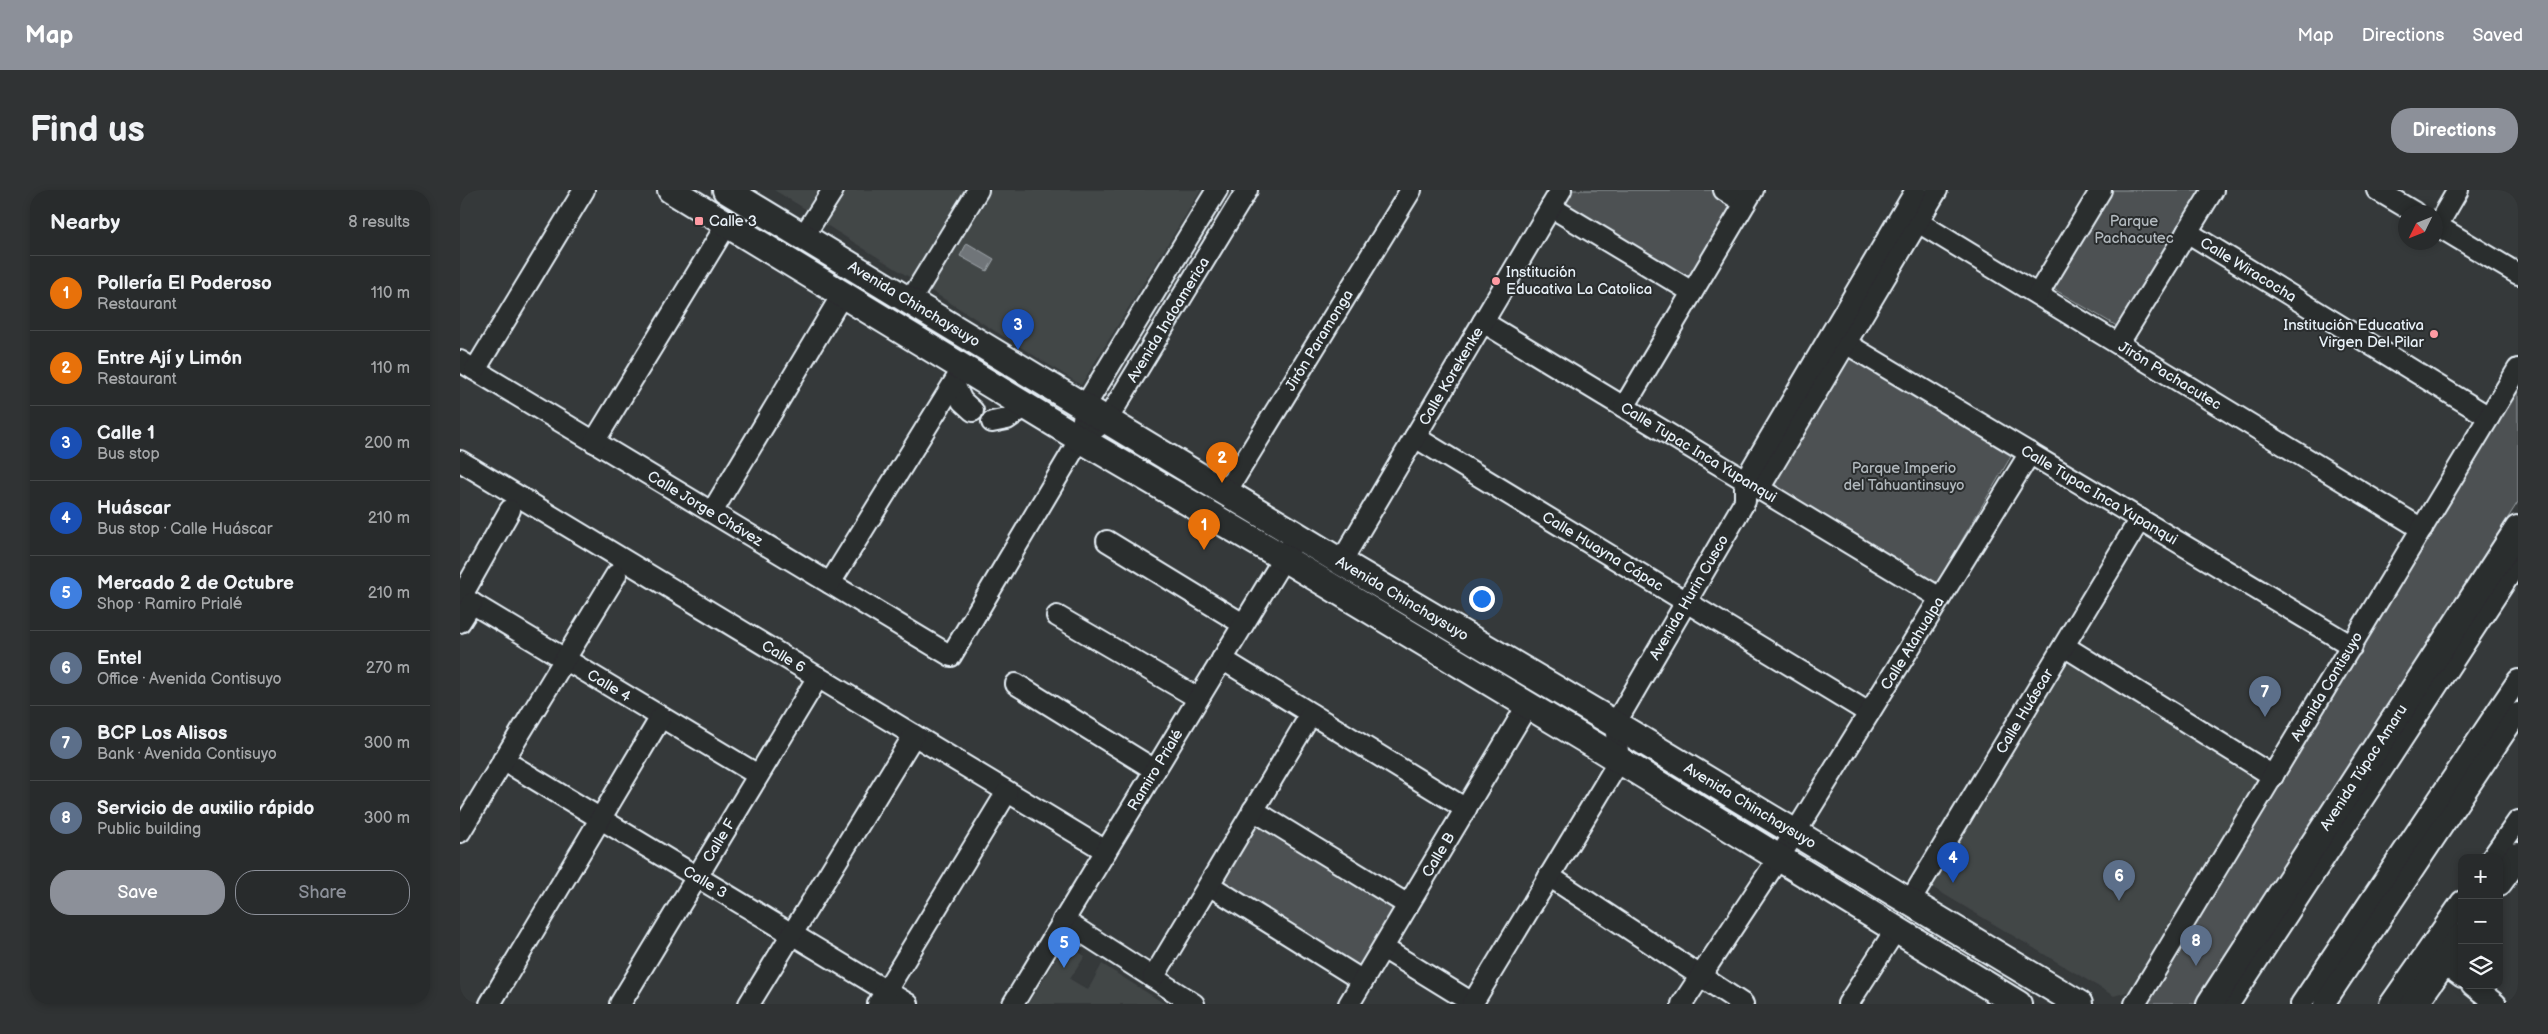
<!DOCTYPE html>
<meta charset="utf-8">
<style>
body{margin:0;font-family:"Balsamiq Sans",sans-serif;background:#303334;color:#f1f3f6}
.controls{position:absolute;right:15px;bottom:15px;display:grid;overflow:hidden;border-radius:10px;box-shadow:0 2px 8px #0003}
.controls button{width:45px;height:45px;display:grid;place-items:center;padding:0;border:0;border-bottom:1px solid #444748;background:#282b2c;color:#f1f3f6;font:25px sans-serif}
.compass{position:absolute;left:1938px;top:15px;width:45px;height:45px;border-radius:50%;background:#282b2c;box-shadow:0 2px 8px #0003;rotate:227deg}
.you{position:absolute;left:1021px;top:408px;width:18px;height:18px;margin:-12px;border:4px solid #fff;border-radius:50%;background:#1a73e8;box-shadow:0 0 0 8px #1a73e833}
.badge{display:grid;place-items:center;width:32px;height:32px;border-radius:50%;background:#8c9099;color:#fff;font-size:16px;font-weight:700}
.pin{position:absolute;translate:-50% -41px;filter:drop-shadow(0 1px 2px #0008)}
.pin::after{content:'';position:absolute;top:26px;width:18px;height:15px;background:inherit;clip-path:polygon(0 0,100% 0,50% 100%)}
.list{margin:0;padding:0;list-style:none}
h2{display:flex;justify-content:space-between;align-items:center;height:65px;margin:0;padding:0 20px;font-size:21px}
h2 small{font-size:16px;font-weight:400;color:#a5a7a9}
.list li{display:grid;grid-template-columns:32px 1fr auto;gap:15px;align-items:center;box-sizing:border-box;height:75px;padding:0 20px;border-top:1px solid #444748}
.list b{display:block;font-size:19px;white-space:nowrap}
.list p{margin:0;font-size:16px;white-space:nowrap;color:#a5a7a9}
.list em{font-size:16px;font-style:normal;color:#a5a7a9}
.actions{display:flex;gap:10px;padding:15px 20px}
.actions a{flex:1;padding:11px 0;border:1px solid #8c9099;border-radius:20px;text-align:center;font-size:18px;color:#8c9099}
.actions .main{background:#8c9099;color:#fff}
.icon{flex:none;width:28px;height:28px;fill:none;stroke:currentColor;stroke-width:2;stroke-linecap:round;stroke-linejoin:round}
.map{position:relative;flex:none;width:2058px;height:814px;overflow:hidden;border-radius:20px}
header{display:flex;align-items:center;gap:30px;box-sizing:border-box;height:70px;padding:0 25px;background:#8c9099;color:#fff}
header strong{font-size:24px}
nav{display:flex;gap:28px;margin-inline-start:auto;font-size:18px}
.intro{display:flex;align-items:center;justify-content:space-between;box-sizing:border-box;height:120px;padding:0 30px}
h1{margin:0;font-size:35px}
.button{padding:12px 22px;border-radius:20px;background:#8c9099;color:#fff;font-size:18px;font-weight:700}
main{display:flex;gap:30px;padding:0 30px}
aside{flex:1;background:#282b2c;border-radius:20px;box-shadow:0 2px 8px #0003}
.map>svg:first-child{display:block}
.built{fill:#424647}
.green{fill:#4d5152;stroke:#9aa1a5}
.water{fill:#707579;stroke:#a0a7ac}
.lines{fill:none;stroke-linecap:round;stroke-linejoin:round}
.minor-casing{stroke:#e8f1f8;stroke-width:24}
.major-casing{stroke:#e8f1f8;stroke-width:30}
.minor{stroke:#2a2d2e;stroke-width:20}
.major{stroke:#2a2d2e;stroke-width:26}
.poi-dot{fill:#ff9aa2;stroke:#2a2d2e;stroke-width:2}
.labels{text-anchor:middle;stroke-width:4;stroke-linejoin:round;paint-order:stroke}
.poi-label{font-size:15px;fill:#e8f1f8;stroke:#2a2d2e;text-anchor:start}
.park-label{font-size:15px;fill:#b2b9be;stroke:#2a2d2e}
.street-label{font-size:15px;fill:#e8f1f8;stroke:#2a2d2e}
</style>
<header>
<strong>Map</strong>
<nav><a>Map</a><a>Directions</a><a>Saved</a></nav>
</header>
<div class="intro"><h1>Find us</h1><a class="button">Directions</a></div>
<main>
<aside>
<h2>Nearby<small>8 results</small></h2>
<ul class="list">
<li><span class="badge" style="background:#e8710a">1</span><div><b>Pollería El Poderoso</b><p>Restaurant</p></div><em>110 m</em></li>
<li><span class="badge" style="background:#e8710a">2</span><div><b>Entre Ají y Limón</b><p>Restaurant</p></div><em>110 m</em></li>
<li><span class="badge" style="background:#1a4fb4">3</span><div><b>Calle 1</b><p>Bus stop</p></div><em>200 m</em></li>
<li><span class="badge" style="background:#1a4fb4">4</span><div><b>Huáscar</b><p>Bus stop · Calle Huáscar</p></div><em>210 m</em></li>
<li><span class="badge" style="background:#3f7fe0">5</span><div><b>Mercado 2 de Octubre</b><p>Shop · Ramiro Prialé</p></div><em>210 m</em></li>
<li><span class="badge" style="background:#5c6f8a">6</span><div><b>Entel</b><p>Office · Avenida Contisuyo</p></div><em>270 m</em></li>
<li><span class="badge" style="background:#5c6f8a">7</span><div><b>BCP Los Alisos</b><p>Bank · Avenida Contisuyo</p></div><em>300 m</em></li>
<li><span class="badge" style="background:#5c6f8a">8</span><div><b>Servicio de auxilio rápido</b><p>Public building</p></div><em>300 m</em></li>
</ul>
<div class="actions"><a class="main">Save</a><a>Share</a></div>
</aside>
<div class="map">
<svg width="2058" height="814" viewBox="0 0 2058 814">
<rect width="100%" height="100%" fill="#35393a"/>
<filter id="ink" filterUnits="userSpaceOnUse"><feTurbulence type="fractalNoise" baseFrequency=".02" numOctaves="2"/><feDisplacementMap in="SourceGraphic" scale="10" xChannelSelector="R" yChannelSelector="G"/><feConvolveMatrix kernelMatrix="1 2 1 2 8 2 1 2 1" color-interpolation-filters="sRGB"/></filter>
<g filter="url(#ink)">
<!-- built -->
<g class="built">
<polygon points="314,0 360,0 347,20"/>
<polygon points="367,0 741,0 621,195 352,26"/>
<polygon points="1606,466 1805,588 1673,800 1654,806 1470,696"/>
<polygon points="605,754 625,766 610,789 628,800 642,774 705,814 568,814"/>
</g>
<!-- green -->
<g class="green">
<polygon points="1109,0 1254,0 1276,13 1226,95 1099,17"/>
<polygon points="1652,0 1744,0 1660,138 1592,98"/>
<polygon points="1388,162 1553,263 1475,396 1309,293"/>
<polygon points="2058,194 2058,312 1736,814 1684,814"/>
<polygon points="797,631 936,715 897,779 759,695"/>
</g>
<!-- water -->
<polygon class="water" points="507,53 534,69 527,81 500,66"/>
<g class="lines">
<defs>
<g id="minor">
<polyline points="1264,0 1285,13"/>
<polyline points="1917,0 1954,22"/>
<polyline points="1091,17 1232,102"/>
<path id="s1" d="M1458,32l504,307"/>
<polyline points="1976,35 2058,84"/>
<polyline points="1977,36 1998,0"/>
<path id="s2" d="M1727,42l302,185"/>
<polyline points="343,47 373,0"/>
<polyline points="1578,104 1641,0"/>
<polyline points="450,111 518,0"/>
<path id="s3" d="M1023,132l457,276"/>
<polyline points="1659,153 1753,0"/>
<path id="s4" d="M1387,154l505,302"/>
<path id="s5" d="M0,171l491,295 129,-217 5,-33 132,-216"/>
<polyline points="15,180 124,0"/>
<polyline points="494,194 502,211 513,221"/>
<polyline points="1164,217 1293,0"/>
<polyline points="532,232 547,229 566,216"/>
<path id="s6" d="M636,238l11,-8 140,-230"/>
<path id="s7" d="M955,247l454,276"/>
<polyline points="134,252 267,34"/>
<path id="s8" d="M0,271l646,390"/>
<polyline points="1299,299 1477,0"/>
<path id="s9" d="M766,302l185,-302"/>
<polyline points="252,322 382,105"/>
<polyline points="647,351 783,434"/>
<path id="s10" d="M881,372l220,-372"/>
<polyline points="370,393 503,178"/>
<path id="s11" d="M0,406l298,179"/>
<polyline points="1,407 50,320"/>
<polyline points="597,426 738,508"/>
<polyline points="0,432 12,413"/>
<polyline points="1604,456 1813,586"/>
<polyline points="762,469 1006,619"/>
<polyline points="556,494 695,580"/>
<path id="s12" d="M43,570l405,244"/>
<polyline points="793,620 948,715"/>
<polyline points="0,642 156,385"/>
<polyline points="2032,668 2058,631"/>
<polyline points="1089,686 1283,814"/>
<polyline points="749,695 903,791"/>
<path id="s13" d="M1449,713l231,-384"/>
<polyline points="603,730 734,814"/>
<polyline points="923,758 1014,814"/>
<polyline points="1983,773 2002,787"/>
<polyline points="693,788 851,524"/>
<polyline points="2012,795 2036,814"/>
<polyline points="30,814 201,527"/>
<path id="s14" d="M160,814l198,-327"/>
<polyline points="289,814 454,545"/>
<polyline points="418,814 547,602"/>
<path id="s15" d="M553,814l278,-458"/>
<path id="s16" d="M889,814l178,-298"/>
<path id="s17" d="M1012,814l147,-243 -4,-37 130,-223v-21l171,-290"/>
<path id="s18" d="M1222,814l113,-171 235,-380"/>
<polyline points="1388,814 1436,739"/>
<path id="s19" d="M1675,814l383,-635"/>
<polyline points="1769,814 2058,372"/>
<polyline points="1841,814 2058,490"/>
<polyline points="1864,814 2058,523"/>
<polyline points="1930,814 2002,711"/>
</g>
<g id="major">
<polyline points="211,0 620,249 812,361 1136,556 1558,814"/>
<path id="s20" d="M266,0l615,372 274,162 464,280"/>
<polyline points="2039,692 2058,666"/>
<path id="s21" d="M1750,814l308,-475"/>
<polyline points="1954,814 2002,746"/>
</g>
</defs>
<!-- minor casing -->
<use href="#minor" class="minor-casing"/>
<!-- major casing -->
<use href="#major" class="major-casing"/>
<!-- minor -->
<use href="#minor" class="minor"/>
<!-- major -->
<use href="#major" class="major"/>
</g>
</g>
<!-- markers -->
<g class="poi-dot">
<rect x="234" y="26" width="10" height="10" rx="2.5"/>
<circle cx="1036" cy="91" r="5"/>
<circle cx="1974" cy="144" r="5"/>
</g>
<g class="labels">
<!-- poi labels -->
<g class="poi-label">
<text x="249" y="36">Calle 3</text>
<text x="1046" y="87">Institución<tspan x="1046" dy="17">Educativa La Catolica</tspan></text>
<text x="1964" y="140" text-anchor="end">Institución Educativa<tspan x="1964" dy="17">Virgen Del Pilar</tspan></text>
</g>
<!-- park labels -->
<g class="park-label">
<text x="1674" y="36">Parque<tspan x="1674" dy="17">Pachacutec</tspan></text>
<text x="1444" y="283">Parque Imperio<tspan x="1444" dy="17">del Tahuantinsuyo</tspan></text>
</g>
<!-- street labels -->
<g class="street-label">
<text dy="5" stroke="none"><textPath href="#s2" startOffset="72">Calle Wiracocha</textPath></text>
<text dy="5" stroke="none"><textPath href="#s20" startOffset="220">Avenida Chinchaysuyo</textPath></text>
<text dy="5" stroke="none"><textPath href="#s6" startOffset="131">Avenida Indoamerica</textPath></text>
<text dy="5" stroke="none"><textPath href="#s9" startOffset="178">Jirón Paramonga</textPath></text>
<text dy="5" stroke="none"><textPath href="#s1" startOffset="295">Jirón Pachacutec</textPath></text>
<text dy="5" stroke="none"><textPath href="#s10" startOffset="216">Calle Korekenke</textPath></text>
<text dy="5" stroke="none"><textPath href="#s3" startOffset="252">Calle Tupac Inca Yupanqui</textPath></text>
<text dy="5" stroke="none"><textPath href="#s4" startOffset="294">Calle Tupac Inca Yupanqui</textPath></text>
<text dy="5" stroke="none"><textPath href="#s5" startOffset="286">Calle Jorge Chávez</textPath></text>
<text dy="5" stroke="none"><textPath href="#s7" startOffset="220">Calle Huayna Cápac</textPath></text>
<text dy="5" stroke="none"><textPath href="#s17" startOffset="468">Avenida Hurin Cusco</textPath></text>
<text dy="5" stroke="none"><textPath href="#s20" startOffset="790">Avenida Chinchaysuyo</textPath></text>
<text dy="5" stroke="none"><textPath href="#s18" startOffset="428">Calle Atahualpa</textPath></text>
<text dy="5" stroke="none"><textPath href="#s8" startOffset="378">Calle 6</textPath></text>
<text dy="5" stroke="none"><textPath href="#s11" startOffset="174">Calle 4</textPath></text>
<text dy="5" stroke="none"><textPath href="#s19" startOffset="371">Avenida Contisuyo</textPath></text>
<text dy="5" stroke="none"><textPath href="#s13" startOffset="224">Calle Huáscar</textPath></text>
<text dy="5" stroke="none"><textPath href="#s21" startOffset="282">Avenida Túpac Amaru</textPath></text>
<text dy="5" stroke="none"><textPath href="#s15" startOffset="274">Ramiro Prialé</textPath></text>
<text dy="5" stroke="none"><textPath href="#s20" startOffset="1195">Avenida Chinchaysuyo</textPath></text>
<text dy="5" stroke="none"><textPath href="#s14" startOffset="191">Calle F</textPath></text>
<text dy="5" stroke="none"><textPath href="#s16" startOffset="174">Calle B</textPath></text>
<text dy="5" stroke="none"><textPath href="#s12" startOffset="236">Calle 3</textPath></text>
</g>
</g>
</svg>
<div class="controls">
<button>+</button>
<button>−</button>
<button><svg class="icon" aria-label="layers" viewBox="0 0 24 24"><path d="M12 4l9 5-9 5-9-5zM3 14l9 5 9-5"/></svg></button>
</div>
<svg class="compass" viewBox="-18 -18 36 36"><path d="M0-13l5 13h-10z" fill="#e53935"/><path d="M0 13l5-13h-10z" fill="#a5a7a9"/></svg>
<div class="you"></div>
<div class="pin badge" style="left:744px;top:360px;background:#e8710a">1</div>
<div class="pin badge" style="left:762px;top:293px;background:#e8710a">2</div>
<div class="pin badge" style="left:558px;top:160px;background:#1a4fb4">3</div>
<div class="pin badge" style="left:1493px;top:693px;background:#1a4fb4">4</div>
<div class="pin badge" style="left:604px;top:778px;background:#3f7fe0">5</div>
<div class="pin badge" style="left:1659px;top:711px;background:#5c6f8a">6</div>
<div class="pin badge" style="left:1805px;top:527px;background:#5c6f8a">7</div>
<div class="pin badge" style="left:1736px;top:776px;background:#5c6f8a">8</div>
</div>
</main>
